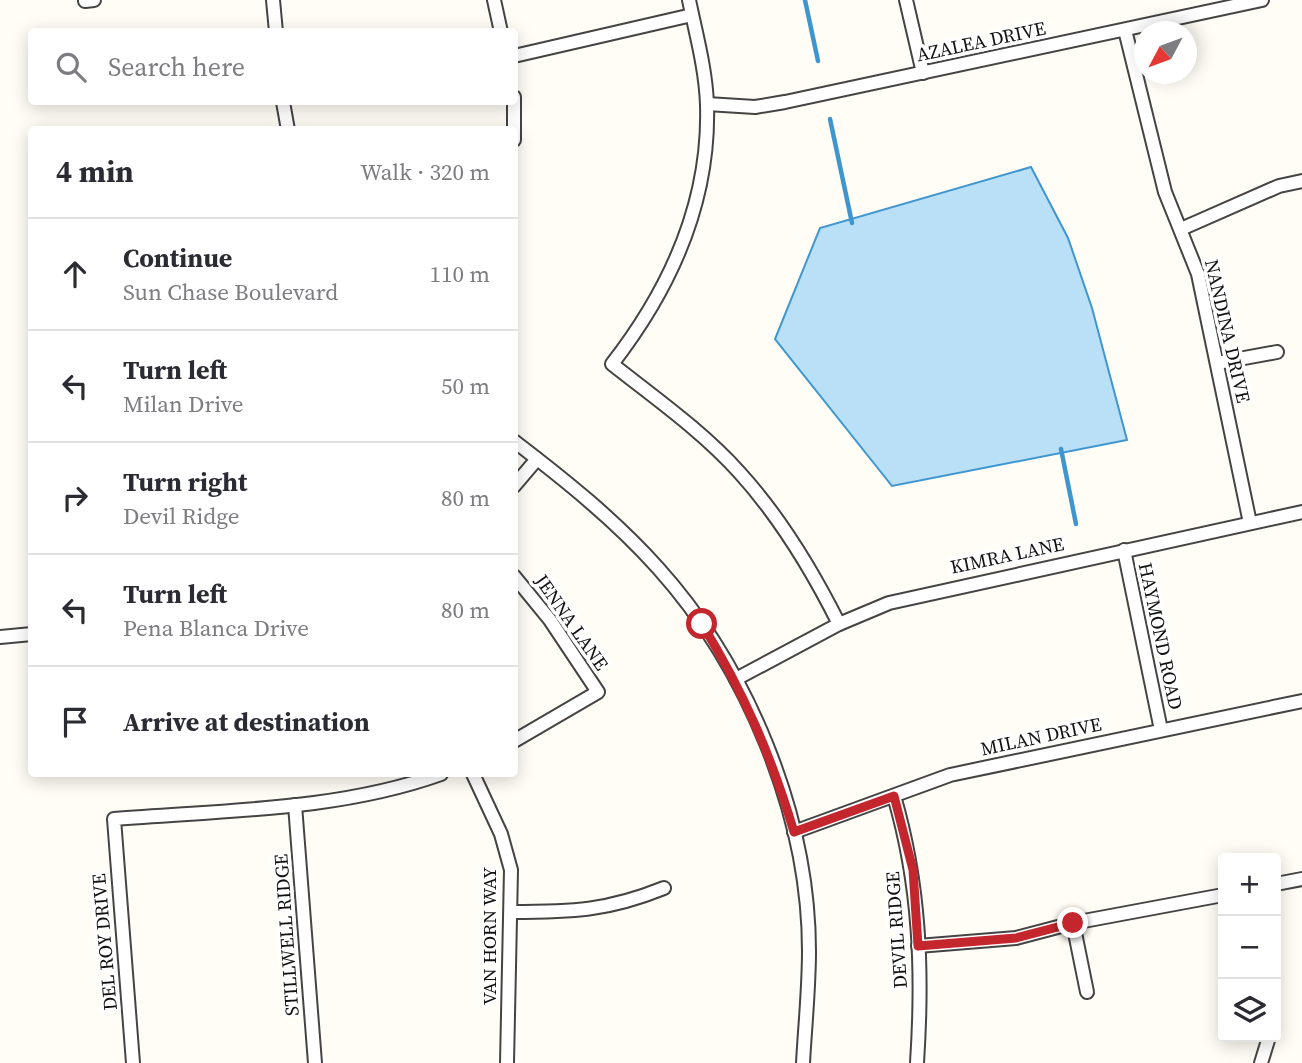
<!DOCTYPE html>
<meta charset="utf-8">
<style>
body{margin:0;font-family:"Source Serif 4",serif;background:#f7f7f7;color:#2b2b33}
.controls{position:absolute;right:21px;bottom:21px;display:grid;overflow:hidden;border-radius:7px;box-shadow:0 4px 18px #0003}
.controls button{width:63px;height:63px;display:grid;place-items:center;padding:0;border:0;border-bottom:2px solid #e1e1e2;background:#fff;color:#2b2b33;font:35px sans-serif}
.compass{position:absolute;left:1134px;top:21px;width:63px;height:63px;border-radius:50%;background:#fff;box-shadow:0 4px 18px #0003;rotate:229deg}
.stop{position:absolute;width:21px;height:21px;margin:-16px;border:5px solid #c4262e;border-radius:50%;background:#fff}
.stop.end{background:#c4262e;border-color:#fff;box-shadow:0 2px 7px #0008}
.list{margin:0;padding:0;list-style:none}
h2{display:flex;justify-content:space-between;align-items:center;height:91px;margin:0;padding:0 28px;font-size:30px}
h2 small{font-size:23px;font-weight:400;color:#7c7c81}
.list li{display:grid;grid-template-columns:46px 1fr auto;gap:21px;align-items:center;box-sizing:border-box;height:112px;padding:0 28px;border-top:2px solid #e1e1e2}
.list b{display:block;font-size:26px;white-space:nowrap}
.list p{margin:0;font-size:23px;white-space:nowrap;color:#7c7c81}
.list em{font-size:23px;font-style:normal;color:#7c7c81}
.icon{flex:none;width:38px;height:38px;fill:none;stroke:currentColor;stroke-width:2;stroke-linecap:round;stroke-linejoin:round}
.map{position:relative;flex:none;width:1302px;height:1063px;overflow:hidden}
.search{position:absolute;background:#fff;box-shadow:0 4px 18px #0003;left:28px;top:28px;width:490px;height:77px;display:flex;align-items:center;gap:18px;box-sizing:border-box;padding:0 24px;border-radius:7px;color:#7c7c81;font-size:26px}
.panel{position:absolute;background:#fff;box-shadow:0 4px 18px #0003;left:28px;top:126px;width:490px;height:651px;border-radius:7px}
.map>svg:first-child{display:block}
.water{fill:#b9e0f7;stroke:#3f96cf;stroke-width:2}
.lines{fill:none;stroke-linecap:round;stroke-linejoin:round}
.stream{stroke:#3f96cf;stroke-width:4.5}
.minor-casing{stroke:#444;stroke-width:16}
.minor{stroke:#fff;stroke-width:12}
.route{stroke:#c4262e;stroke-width:9}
.labels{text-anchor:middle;stroke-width:7;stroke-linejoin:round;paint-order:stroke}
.street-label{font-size:19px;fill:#111;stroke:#fff}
</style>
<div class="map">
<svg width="1302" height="1063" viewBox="0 0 1302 1063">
<rect width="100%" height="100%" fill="#fffdf5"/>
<!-- water -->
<polygon class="water" points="1031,167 1068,238 1092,308 1127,440 892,486 775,339 820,228"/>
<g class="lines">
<!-- stream -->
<g class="stream">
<polyline points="805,0 818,61"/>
<polyline points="830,119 852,223"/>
<polyline points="1061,449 1076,524"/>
</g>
<defs>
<g id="minor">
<polyline points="273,0 276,32"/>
<polyline points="494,0 501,32"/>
<path d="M689,0c7,34 17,70 18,105 3,98 -36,183 -95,259 43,34 90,67 127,108 41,45 73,98 100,152"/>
<polyline points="906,0 923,73"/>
<polyline points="85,1 94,0"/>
<polyline points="1125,30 1165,192 1198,274 1250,523"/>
<polyline points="514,56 692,15"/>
<polyline points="514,97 514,140"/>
<polyline points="283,102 288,130"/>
<polyline points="707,104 755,107 785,102 1262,0"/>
<polyline points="1181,229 1279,186 1302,181"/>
<polyline points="1217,363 1277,352"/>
<path d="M514,441c51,39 101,79 144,127 90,100 151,248 151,383 0,38 -4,75 -6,112"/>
<polyline points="514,486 537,459"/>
<polyline points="1124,550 1161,730"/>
<polyline points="514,576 550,620 598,692 514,741"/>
<polyline points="0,637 32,634"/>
<polyline points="736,679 839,624 889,603 1302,512"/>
<polyline points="473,774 501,834 511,870 507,1063"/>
<path d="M894,796c26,89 29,175 23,267"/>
<polyline points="295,805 315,1063"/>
<polyline points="794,832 950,775 1302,701"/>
<polyline points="1276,884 1302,879"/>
<path d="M511,912c61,0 96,-1 153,-24"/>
<polyline points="1073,923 1087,992"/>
<polyline points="918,946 1016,938 1073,923 1223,895"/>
<path d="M133,1063l-19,-244c109,-9 223,-8 327,-45"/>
<polyline points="1261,1063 1269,1037"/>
</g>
</defs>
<!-- minor casing -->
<use href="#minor" class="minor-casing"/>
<!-- minor -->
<use href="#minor" class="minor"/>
</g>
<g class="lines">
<!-- route -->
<path class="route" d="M702,624c42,69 69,131 92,208l100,-36 19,74 5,76 98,-8 57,-15"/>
</g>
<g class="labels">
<!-- street labels -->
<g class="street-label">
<text transform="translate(981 41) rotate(-12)" y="7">AZALEA DRIVE</text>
<text transform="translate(1228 331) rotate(77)" y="7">NANDINA DRIVE</text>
<text transform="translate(1007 555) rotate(-12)" y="7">KIMRA LANE</text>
<text transform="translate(572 622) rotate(55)" y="7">JENNA LANE</text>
<text transform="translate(1161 636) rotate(78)" y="7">HAYMOND ROAD</text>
<text transform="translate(1041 736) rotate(-12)" y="7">MILAN DRIVE</text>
<text transform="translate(896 930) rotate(-94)" y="7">DEVIL RIDGE</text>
<text transform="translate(286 935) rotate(-94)" y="7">STILLWELL RIDGE</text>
<text transform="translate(489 936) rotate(-90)" y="7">VAN HORN WAY</text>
<text transform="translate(104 942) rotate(-95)" y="7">DEL ROY DRIVE</text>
</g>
</g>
</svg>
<div class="controls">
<button>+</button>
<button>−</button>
<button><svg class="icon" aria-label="layers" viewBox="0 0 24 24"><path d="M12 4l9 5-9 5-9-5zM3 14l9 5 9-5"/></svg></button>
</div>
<svg class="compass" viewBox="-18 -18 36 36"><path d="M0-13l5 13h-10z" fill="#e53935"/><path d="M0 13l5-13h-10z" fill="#7c7c81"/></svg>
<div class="stop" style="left:702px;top:624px"></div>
<div class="stop end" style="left:1073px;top:923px"></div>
<div class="search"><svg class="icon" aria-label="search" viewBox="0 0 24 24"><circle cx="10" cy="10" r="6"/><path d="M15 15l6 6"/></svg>Search here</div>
<section class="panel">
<h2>4 min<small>Walk · 320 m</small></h2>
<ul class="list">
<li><svg class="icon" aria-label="ahead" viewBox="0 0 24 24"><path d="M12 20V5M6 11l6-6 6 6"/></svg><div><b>Continue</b><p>Sun Chase Boulevard</p></div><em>110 m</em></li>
<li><svg class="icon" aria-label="left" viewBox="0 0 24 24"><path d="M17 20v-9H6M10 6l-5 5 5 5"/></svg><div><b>Turn left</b><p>Milan Drive</p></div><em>50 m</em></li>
<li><svg class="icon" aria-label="right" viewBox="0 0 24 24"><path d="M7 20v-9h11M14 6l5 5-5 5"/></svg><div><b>Turn right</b><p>Devil Ridge</p></div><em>80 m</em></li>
<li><svg class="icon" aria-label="left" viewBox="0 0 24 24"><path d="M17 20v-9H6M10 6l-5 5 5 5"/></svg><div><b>Turn left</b><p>Pena Blanca Drive</p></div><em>80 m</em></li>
<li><svg class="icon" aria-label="arrive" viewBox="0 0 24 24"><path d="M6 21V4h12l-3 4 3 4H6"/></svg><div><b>Arrive at destination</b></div></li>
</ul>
</section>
</div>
